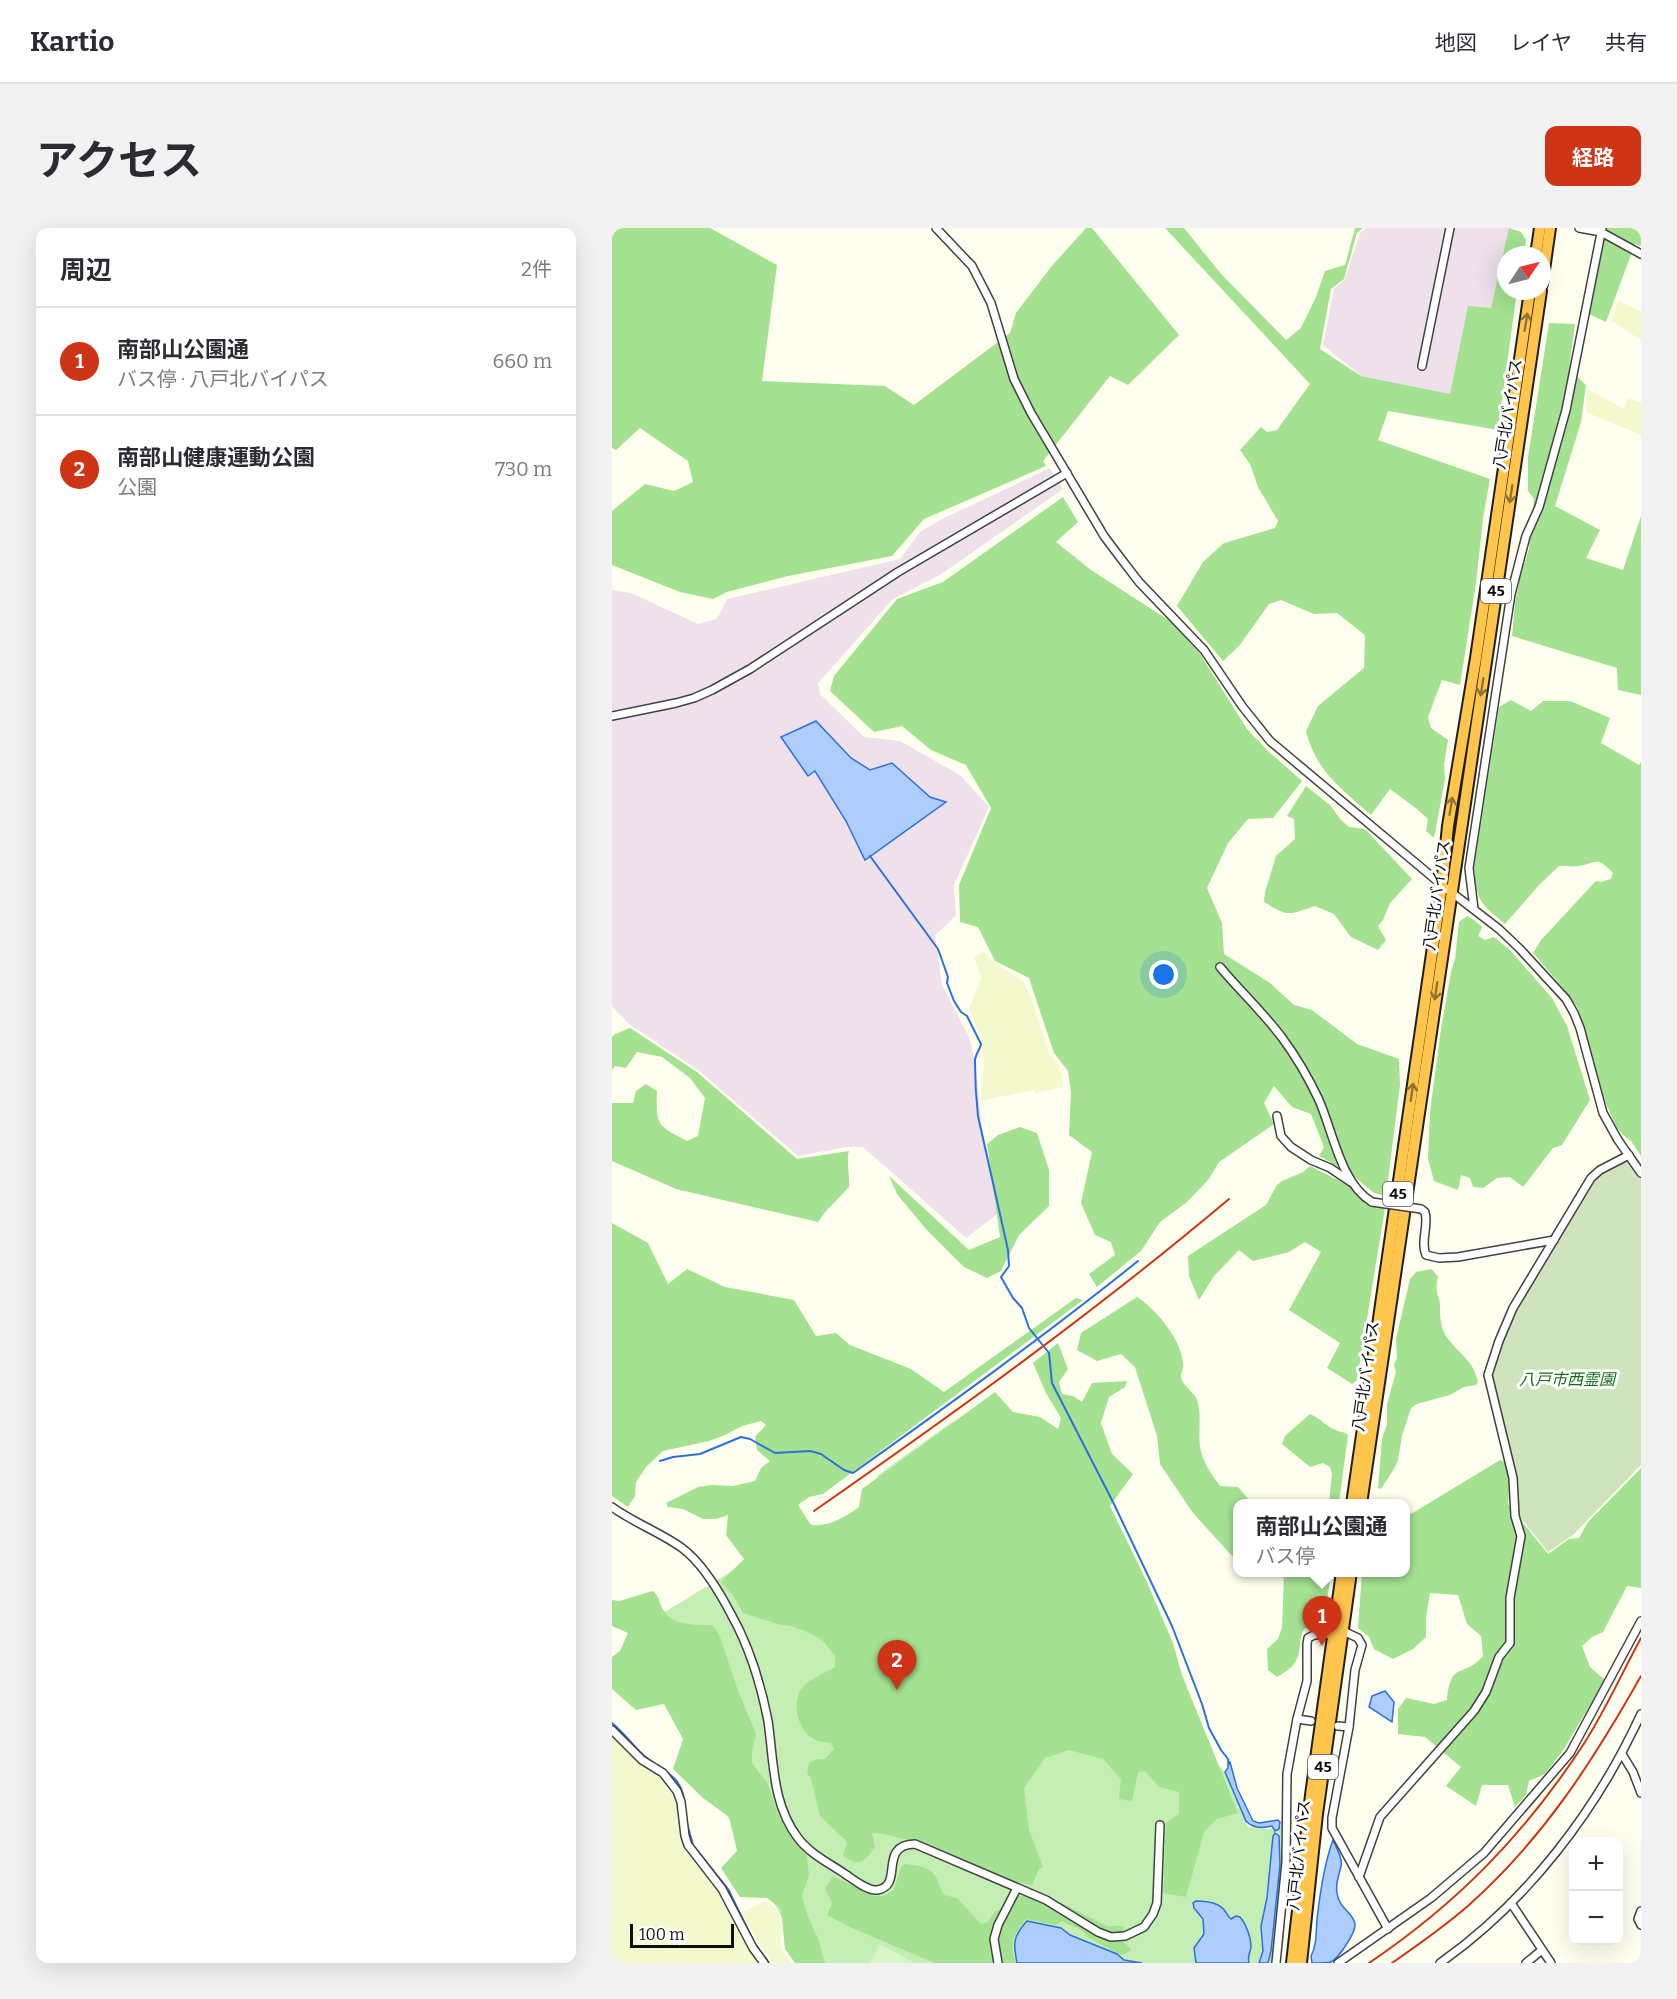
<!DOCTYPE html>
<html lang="ja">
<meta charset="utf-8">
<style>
body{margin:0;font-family:Bitter,"Noto Sans JP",serif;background:#f2f2f3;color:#2b2b33}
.controls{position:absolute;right:18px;bottom:18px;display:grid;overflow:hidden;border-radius:12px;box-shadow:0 6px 24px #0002}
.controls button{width:54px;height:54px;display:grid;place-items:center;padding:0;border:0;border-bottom:2px solid #e1e1e2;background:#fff;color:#2b2b33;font:30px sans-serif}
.compass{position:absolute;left:885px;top:18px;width:54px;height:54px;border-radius:50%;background:#fff;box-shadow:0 6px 24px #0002;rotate:55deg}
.scale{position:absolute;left:18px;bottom:15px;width:104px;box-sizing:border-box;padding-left:6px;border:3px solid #0e0e0e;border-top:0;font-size:16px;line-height:21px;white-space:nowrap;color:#0e0e0e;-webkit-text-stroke:4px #fff;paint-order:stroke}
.you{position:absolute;left:552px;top:747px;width:21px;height:21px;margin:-15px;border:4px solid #fff;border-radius:50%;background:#1a73e8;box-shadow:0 0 0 9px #1a73e833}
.badge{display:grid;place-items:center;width:39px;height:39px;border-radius:50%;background:#ce3516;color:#fff;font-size:20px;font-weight:700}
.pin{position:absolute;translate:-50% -50px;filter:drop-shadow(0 2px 3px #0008)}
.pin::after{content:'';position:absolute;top:32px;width:21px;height:18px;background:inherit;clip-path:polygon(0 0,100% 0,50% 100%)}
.popup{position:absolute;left:621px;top:1271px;width:177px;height:78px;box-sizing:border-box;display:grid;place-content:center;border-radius:12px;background:#fff;filter:drop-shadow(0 2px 4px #0005);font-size:20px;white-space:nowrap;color:#7c7c81}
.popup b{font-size:22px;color:#2b2b33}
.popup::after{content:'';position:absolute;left:50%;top:100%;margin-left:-12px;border:12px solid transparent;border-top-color:#fff}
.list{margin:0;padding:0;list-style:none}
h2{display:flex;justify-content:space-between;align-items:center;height:78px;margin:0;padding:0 24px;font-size:26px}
h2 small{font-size:20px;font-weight:400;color:#7c7c81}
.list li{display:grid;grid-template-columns:39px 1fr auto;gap:18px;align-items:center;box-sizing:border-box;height:108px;padding:0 24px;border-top:2px solid #e1e1e2}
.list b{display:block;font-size:22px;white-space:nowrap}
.list p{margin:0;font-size:20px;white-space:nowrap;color:#7c7c81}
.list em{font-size:20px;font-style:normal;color:#7c7c81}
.map{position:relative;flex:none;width:1029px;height:1735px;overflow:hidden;border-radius:12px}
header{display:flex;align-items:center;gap:36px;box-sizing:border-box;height:84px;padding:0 30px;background:#fff;border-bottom:2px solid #e1e1e2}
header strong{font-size:28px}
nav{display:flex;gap:33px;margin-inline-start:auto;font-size:21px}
.intro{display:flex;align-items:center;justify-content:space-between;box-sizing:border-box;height:144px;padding:0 36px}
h1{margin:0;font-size:42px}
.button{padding:15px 27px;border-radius:12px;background:#ce3516;color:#fff;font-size:21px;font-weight:700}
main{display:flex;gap:36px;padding:0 36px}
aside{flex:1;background:#fff;border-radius:12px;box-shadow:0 6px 24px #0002}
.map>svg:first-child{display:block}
.industrial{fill:#eee1ec}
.farmland{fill:#f3f9cc}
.green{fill:#c5eeb4}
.forest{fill:#a4e191}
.cemetery{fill:#cfe4bd}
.pitch{fill:#dbf4c7}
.water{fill:#adcefd;stroke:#2c70dc;stroke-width:1.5}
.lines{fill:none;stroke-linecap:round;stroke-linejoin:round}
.stream{stroke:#2c70dc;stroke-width:2}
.minor-casing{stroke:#414141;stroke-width:10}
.highway-casing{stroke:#1f1f1f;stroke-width:14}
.minor{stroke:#fff;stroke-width:7}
.highway{stroke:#ffc54d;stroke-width:10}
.rail{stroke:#ce3516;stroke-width:2}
.minor-bridge-casing{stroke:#414141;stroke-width:10;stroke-linecap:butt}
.minor-bridge{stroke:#fff;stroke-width:7}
.oneway{stroke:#937331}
.labels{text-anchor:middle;stroke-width:6;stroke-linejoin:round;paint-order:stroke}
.shield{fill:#fff;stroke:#565656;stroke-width:1.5}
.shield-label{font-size:15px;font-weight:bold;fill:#0e0e0e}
.street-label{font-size:16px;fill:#0e0e0e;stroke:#fff}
.park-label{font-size:16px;font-style:italic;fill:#176e18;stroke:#fff}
</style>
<header>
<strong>Kartio</strong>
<nav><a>地図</a><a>レイヤ</a><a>共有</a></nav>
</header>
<div class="intro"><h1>アクセス</h1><a class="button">経路</a></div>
<main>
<aside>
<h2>周辺<small>2件</small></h2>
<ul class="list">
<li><span class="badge">1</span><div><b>南部山公園通</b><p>バス停 · 八戸北バイパス</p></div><em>660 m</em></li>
<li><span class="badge">2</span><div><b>南部山健康運動公園</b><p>公園</p></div><em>730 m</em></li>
</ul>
</aside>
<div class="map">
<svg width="1029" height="1735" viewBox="0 0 1029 1735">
<rect width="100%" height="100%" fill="#ffffef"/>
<!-- industrial -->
<g class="industrial">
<polygon points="754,0 899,0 869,173 749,148 711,117 722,61 733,51 748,5"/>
<polygon points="438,240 451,261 328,347 281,371 206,455 208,466 252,509 288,513 348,547 377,579 342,657 344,688 323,707 330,757 357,809 363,833 370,901 388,984 354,1010 251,919 234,919 186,928 86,842 17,796 0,778 0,362 19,365 86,396 105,391 115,371 288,331 308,304 328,292"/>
</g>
<!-- farmland -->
<g class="farmland">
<polygon points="1006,72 1029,84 1029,112 1000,93"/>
<polygon points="976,161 1012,181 1016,170 1029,175 1029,207 974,184"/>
<polygon points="371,723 381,734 411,753 418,767 437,825 447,837 452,859 423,865 422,862 369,873 372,833 369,811 357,780 370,750 362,730"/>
<polygon points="0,1506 5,1509 20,1528 49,1549 62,1565 67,1592 70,1614 106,1662 125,1701 146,1735 0,1735"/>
<polygon points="154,1673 164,1681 168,1691 169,1721 179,1735 161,1735 147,1716 130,1684"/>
</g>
<!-- green -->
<polygon class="green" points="340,1194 373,1211 582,1546 610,1539 636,1599 657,1601 675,1596 664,1735 192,1735 160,1670 110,1578 43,1390 195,1297 201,1304 248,1291 266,1247"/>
<!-- forest -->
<g class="forest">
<polygon points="5,0 98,0 165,37 150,153 273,158 302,177 398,105 404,85 439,39 474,0 480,0 567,107 516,157 498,148 431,233 434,238 312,291 280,328 176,348 115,364 101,371 68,364 0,337 0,283 33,256 62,263 81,254 76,233 28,200 4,222 0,220 0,7"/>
<path d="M553,0h19l38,47 64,65 15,-12 15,-31 9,-26 20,-6 10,-37h8l-6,5 -13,46 -13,10 -11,60 41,27 89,18 18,-88 23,2 18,-80 12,4 5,8 -2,15h-18v36h11l-19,139 -110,-19 -10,29 112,39 -7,40 -7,64 -16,102 -18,-5 -14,37 3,11 17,12 -4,24 1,15 -11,59 -8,-7 2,-12 -11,-10 -27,-20 -19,26c-20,-18 -46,-37 -57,-62 -4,-7 -6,-15 -8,-22l12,-25 46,-38 1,-33 -28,-22 -23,1 -33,-14 -12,4 -30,42 -16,15 -46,-55 26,-44 21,-19 51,-15 3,-7 -20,-34 -8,-23 -10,-14 21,-23 6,5 10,-2 33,-46z"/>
<polygon points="994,0 1029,0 1029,18 1023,16 994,94 977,86"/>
<polygon points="937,95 963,96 957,141 974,157 969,194 943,278 988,302 974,330 1011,342 1029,288 1029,467 1006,462 1005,440 900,408 903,375 908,349 917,321 922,271 916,263 916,229"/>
<polygon points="451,269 466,294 444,314 479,342 558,393 588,426 635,501 656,523 690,553 661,590 636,591 616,615 595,660 610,695 612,726 658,755 682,777 700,782 745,816 787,831 788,857 774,968 762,965 738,945 707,928 712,919 699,886 680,879 662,858 652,875 662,896 607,934 597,951 575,974 548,994 529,1023 485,1059 477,1046 503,1027 499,1014 483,1007 469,975 480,924 457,907 459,864 456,843 442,825 417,750 383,733 366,699 348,694 347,657 379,580 354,537 319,522 290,498 262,504 218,463 222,448 285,371 331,354"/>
<path d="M899,472l20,11 12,-10h27l40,17 -9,25 38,22 2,-3v394l-10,-15 -8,-6 -7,-9 -10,-22 -28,-96 -14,-19 -31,-36 8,-13 55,-59 5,1 10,-3 2,-6c-18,-18 -13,-10 -34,-7 -7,1 -14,0 -20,0l-20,19 -34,39c-26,-22 -28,-22 -31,-56l25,-161z"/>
<path d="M694,558l24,19 11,15 8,7 16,2 47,50 -22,24 -7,17 -5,6 8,14 -8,10 -27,-13 -17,-23 -19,-8c-26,9 -27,11 -51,-4l1,-10 11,-36 19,-17 -1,-20 -7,-3z"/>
<polygon points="855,688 862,692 870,699 866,708 873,712 882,709 898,722 940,770 955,798 978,872 950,917 941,920 911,959 898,949 885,950 871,960 861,959 858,950 849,947 846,962 822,953 816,931 818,884 829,801 839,744 843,731 847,694"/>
<path d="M18,800l67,44 100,87 52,-8c-3,11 1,24 0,36l-23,24 -8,11 -142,-33 -64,-28v-58h21l3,-12 10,-7 11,7c-1,34 -1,34 30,50l11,-5 7,-38 -15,-20 -28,-21 -25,-5 -11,16 -11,-2 -3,4v-33l3,-3z"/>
<polygon points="408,899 425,905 437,942 437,978 407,1007 389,1043 375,1050 352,1039 314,1001 285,966 277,948 357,1022 388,1009 375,916 386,907"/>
<polygon points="698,938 740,959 753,976 773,980 745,1152 740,1156 715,1140 728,1115 677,1082 709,1024 693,1014 677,1024 641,1033 627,1022 602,1048 587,1072 577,1048 576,1028 654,977 665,957 670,953 691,944"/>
<path d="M0,995l36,20 20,41 19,-15 38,18 69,13 22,36 20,-3 14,12 61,24 33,23 132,-94 7,2 -260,194 -14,3 -11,8 13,20c18,2 34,-8 48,-18l3,-18 133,-97 18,20 27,5 18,12 3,-11 -15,-25 -13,-30 25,-20 10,26 -9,13 3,12 11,2 9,6 10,-19 35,-2 -2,6 -16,10 -8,26 11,31 21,20 -23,32 37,76 26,61 9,32 56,138 -21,6 -13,13 -18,65 -23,-4 3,-70 13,-9v-22l-20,-5 -14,-16 -7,1 -6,29 -13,-2 2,-20 -18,-20 -34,-9 -24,8 -21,30 5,42 14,37 -4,2 -7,16 -19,-4 -96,-41c-16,1 -29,-7 -45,-7l3,14c-10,15 -16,20 -32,9l4,-14 -27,-26 -9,-38 -4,-4 2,-12 9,-3h7l9,-10 -4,-6c-8,-1 -17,-3 -22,-8 -12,-12 -16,-35 -5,-48 9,-10 21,-13 32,-20v-11l-12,-15 -11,-7 -21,-8 -10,-1 -38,-12 -9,-16 -13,-15 23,-23 -18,-24 2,-20 -12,4h-13l-20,-10 -15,-2 -2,-4 32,-16 13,-2 22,1 22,-5 6,-13 9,-7 -13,-11 -2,-13 11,-12 -5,-4 -19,5 -17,9 -16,6 -46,10 -17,16 -10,15 -1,14 -7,11 -16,-11z"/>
<path d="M819,1041l7,7c-1,5 -2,10 -1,15 0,4 3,9 3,13 0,14 0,25 9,36 13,17 24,20 29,42l-2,3 -12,2 -14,8 -33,9 -6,4 -9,28 -4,24 -4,9 -13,20 -3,-1 4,-49 5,-15v-20l9,-32 -2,-7 3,-7 -1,-19 14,-60 6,-7z"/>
<path d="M525,1069c19,12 45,43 46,67 1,4 -2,9 -2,13 1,9 13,14 16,23 6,17 -1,37 5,55 3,11 12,22 18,31l18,1 14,16 -14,1v54h-4l-41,-45 -33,-49 -3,-28 -22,-69 -14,-13 -24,7 -20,-11 4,-17z"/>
<path d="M698,1186c10,4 18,14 28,17 3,1 7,1 10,4l-9,68h-10l3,-29 -2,-7 -7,-4 -13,4 -28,-23 3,-8z"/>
<path d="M888,1232l7,3 3,18 -2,23 40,50 21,-15 10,-1 9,-16 53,-54v120l-14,-2 -24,46 -11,5 -10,9 8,21 15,13 -41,69 -19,25 -16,7 -3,14 -11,12 -7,-22h-26l-6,21 -30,-20 15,-19 -36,-30 -27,-3v-25l8,-11 28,6 13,-4c4,-41 17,-21 36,-44l-2,-20 -14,-12 -9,-29 -28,-2 -4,24v20l-13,12 -20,10 -19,-10 -5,-12 -11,-9 4,-55 44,-1v-55z"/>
<path d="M672,1345h47l-7,49 -4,6 -5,-4 -11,5c-5,10 -3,13 -5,23 -2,13 -12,19 -22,25l-9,-7 -1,-21 11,-10 4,-11z"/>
<path d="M41,1363c7,6 6,13 11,20 10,15 32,14 48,14l7,9 18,54 19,46 -4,17v12l16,21 9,27 7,15 23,30 2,19 -7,21 5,18 12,27 6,22h-30l-10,-14 -4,-40 -14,-11 -27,-1 -19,-29 16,-17 -8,-34 -26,-19 -30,-29 10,-30 -19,-35 -28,6 -24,-21v-32l8,-6 8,-18 -16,-7v-26l7,1z"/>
<path d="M292,1636c10,1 26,2 32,13 3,6 4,12 8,18l13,3 24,26 7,-2 7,-11 14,-4 7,-11c12,-3 28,6 38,13l8,-6 45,23h16l2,6 -4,7 11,11 -11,5 -34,-18 -4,-6 -21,-10 -6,4 -30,-6c-12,15 -18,25 -10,44h-81l-81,-34 -27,-14 5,-12 -7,-15 8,-12 41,20h10l10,-6 6,-21z"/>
</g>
<!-- cemetery -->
<polygon class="cemetery" points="1015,931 1029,951 1029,1237 961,1307 936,1324 904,1284 878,1148 881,1135 902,1082 982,949 986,945"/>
<!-- pitch -->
<polygon class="pitch" points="268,1716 303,1735 258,1735"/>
<!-- water -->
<g class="water">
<polygon points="204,493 239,530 258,542 280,535 318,569 334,574 253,632 234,593 203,543 196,548 169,509"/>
<polygon points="773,1463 782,1474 780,1494 757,1479 760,1468"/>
<path d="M616,1534h2l7,26 16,33 6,2 19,-3 2,2 -1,7 -4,2 -3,-5c-8,2 -19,3 -26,-5l-21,-49 3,-4z"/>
<polygon points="663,1605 667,1608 668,1637 659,1723 656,1735 647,1735 651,1723 649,1698 655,1670 661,1608"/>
<path d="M721,1612c3,7 10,18 8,26 -2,11 -6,16 -4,27 2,16 16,19 18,31 1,8 -16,34 -24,38 -5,1 -13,1 -19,1l-1,-7c6,-11 5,-24 6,-37 3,-26 7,-55 16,-79z"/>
<path d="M584,1673c9,0 23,1 29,10 2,3 3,6 6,8l5,-3 4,1c6,7 11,20 11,30 -1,7 -4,9 -2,16h-53l-2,-15 10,-14 -1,-15 -9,-11 -1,-5z"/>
<path d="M415,1693l34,7 9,7 47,19 7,6 18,3h-125c-4,-20 -4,-27 10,-42z"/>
</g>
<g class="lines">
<!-- stream -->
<g class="stream">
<path d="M258,628l68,93 10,28 -1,6 7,18 7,11 6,4 14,28c-1,6 -7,12 -6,18 0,18 1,36 3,54l30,134 1,16 -8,11 12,21 9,10 7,20 20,25 3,30 61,119 59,124 30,78 7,24 12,22 7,9 1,5"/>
<path d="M48,1233l13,-4 27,-3 41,-17 9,2 25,14 35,-2 11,3 23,16 9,3c97,-69 193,-138 285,-212"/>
<path d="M0,1495c11,9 19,20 29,30 20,20 43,19 44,56"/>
<polyline points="74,1592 81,1617 116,1661 143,1716 157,1735"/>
</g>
<defs>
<g id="minor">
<polyline points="324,0 360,38 379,75 402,151 419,185 492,308 507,328 527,354 592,422 630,478 658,513 830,657 887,701 908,721 954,771 962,785 968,800 991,885 1006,912 1029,945"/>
<polyline points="967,0 989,4 1029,26"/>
<polyline points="810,138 838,0"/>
<polyline points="0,488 64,475 82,470 100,462 138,441 286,344 455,245"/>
<polyline points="862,681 857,640 899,366 914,308 927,279 954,182 990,0"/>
<path d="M608,739c20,24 44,46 63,72 14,19 25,38 35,59 15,32 22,85 54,104"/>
<polyline points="665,888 669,908 679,919 699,932 718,940 739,954"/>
<path d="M809,981l4,3c4,14 -5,30 1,43l13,3 19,-1 96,-17"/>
<path d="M0,1279c22,16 48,25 70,41 19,14 38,45 49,66 18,32 30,71 37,107 6,41 4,83 30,117 12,16 31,25 47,36 8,5 22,17 32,16 28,-4 0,-45 38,-46l131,56 52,32 13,5 14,-1 19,-9 9,-13 4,-11 3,-78"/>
<polyline points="731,1403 746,1410 750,1417 743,1442 737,1499 720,1590 720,1600 776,1701"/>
<polyline points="685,1491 699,1493"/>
<polyline points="726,1498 737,1499"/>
<polyline points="0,1502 30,1532 51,1545 65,1563 69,1574 73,1608 76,1617 110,1661 141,1720 152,1735"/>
<polyline points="1010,1526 1021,1544 1029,1565"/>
<polyline points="747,1649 768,1589 862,1483 874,1464 887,1429 898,1415 898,1370 909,1308 903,1288 901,1250 876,1147 887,1113 901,1080 979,950 988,942 1017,927"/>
<polyline points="899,1675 939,1735"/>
<polyline points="1029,1683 1026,1691 1029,1697"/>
<polyline points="386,1735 382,1711 386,1697 405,1660"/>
<polyline points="664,1735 674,1634 675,1546 685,1491 695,1453 695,1416 696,1410 702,1407 720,1406"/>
<polyline points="726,1735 819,1670 872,1625 958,1525 1029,1393"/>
<path d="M828,1735c87,-61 157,-153 201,-249"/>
<polyline points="914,1735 930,1722"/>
</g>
<g id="highway">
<polyline points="924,27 928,0"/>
<polyline points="930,56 938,0"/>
<polyline points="740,1276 830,657 836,598 864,430 918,63"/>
<polyline points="749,1276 929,63"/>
<polyline points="680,1735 699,1567 730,1344"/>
<polyline points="689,1735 705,1586 739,1344"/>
</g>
</defs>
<!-- minor casing -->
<use href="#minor" class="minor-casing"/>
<!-- highway casing -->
<use href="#highway" class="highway-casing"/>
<!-- minor -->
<use href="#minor" class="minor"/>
<!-- highway -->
<use href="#highway" class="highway"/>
<!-- rail -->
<g class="rail">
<path d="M202,1283c142,-99 282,-200 415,-312"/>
<path d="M757,1735c89,-60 157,-130 216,-221 21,-33 37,-69 56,-104"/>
<path d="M780,1735c26,-18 53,-37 77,-58 74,-66 124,-144 172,-229"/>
</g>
<defs>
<polyline id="minor-bridge" points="760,974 809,981"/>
</defs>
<!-- minor-bridge casing -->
<use href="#minor-bridge" class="minor-bridge-casing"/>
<!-- minor-bridge -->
<use href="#minor-bridge" class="minor-bridge"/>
</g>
<!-- one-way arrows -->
<defs><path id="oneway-shaft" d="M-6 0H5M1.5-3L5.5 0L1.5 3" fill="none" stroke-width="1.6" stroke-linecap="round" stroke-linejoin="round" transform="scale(1.5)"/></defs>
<g class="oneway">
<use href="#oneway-shaft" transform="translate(914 94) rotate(-81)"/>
<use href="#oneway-shaft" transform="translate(899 266) rotate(99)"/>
<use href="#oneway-shaft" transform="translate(870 459) rotate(99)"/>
<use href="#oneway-shaft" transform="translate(839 578) rotate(-81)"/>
<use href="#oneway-shaft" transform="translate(824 763) rotate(98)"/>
<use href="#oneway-shaft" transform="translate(800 864) rotate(-82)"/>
</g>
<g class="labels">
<!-- shield labels -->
<g class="shield">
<rect x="869" y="351" width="30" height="24" rx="4.5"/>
<rect x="771" y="954" width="30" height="24" rx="4.5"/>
<rect x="696" y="1527" width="30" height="24" rx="4.5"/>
</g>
<g class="shield-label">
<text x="884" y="368">45</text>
<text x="786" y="971">45</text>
<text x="711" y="1544">45</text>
</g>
<!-- street labels -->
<g class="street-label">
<text transform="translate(895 186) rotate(-81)" y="6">八戸北バイパス</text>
<text transform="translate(824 667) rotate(-82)" y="6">八戸北バイパス</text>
<text transform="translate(753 1148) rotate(-82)" y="6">八戸北バイパス</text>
<text transform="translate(686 1627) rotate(-84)" y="6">八戸北バイパス</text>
</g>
<!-- park labels -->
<g class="park-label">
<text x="955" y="1157">八戸市西霊園</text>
</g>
</g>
</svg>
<div class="controls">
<button>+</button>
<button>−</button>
</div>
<svg class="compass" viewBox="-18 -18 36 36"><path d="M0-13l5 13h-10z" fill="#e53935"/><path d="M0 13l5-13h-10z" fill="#7c7c81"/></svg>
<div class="scale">100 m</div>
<div class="you"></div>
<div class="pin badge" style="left:710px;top:1418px">1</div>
<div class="popup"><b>南部山公園通</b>バス停</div>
<div class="pin badge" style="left:285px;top:1462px">2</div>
</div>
</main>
